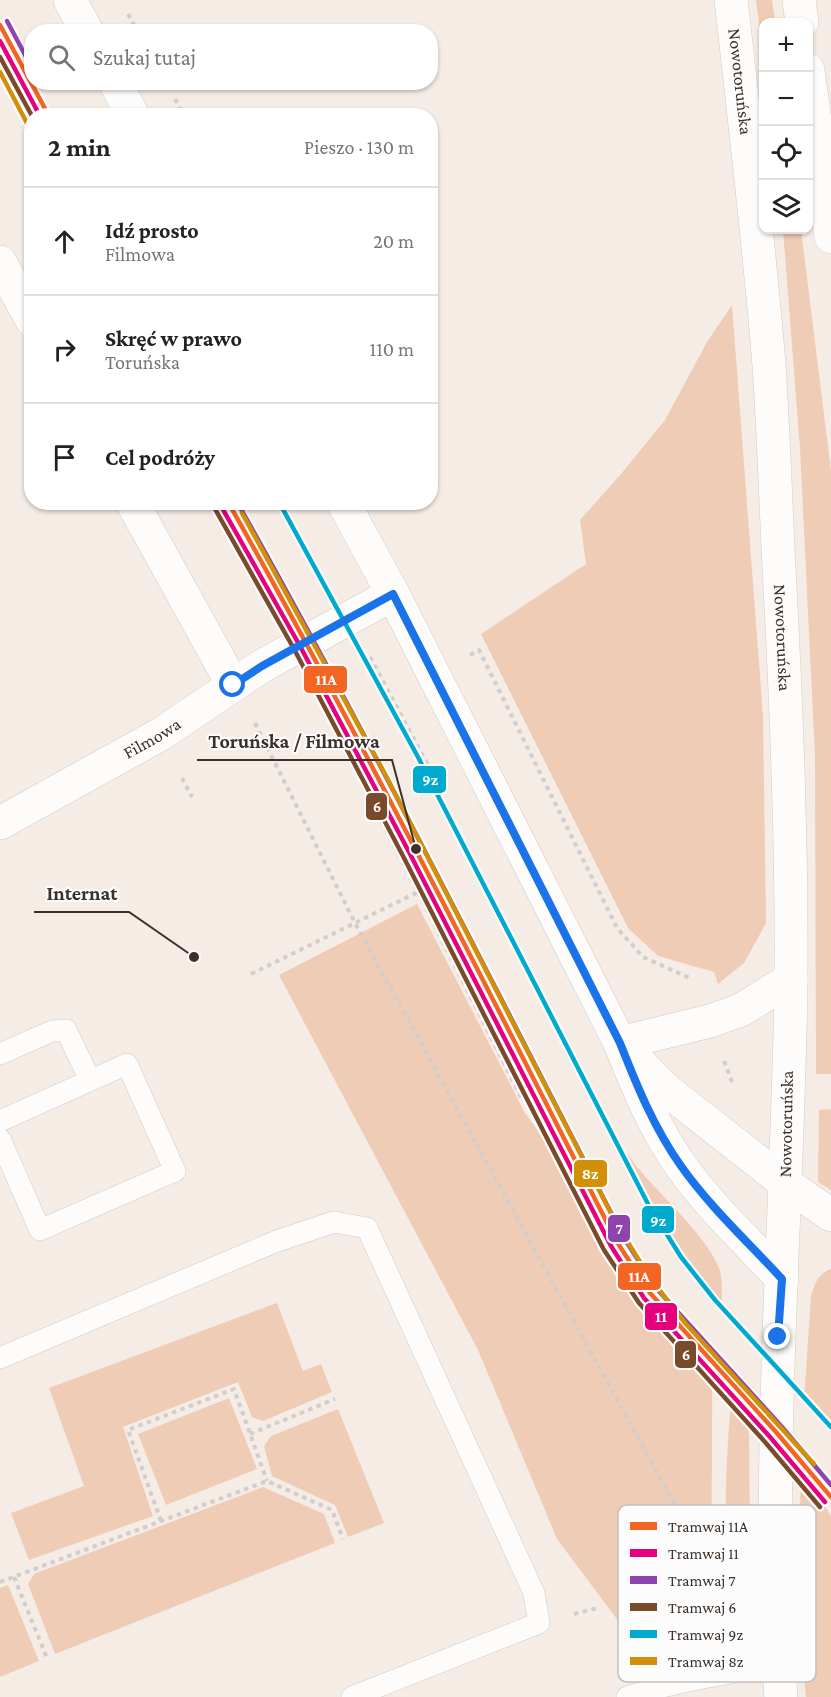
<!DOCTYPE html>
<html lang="pl">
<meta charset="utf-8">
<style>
body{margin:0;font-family:"Crimson Pro",serif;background:#f2f2f2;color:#222}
.controls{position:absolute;right:18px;top:18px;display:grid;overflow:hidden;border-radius:12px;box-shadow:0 2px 4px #0004}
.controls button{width:54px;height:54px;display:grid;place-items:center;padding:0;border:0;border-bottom:2px solid #e0e0e0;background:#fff;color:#222;font:30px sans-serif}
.stop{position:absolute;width:18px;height:18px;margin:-14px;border:4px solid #1a73e8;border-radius:50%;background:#fff}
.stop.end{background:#1a73e8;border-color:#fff;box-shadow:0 2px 6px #0008}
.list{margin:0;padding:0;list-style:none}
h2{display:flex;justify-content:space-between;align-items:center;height:78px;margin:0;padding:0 24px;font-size:26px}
h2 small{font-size:20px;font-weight:400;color:#767676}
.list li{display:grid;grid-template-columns:39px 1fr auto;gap:18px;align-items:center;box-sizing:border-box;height:108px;padding:0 24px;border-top:2px solid #e0e0e0}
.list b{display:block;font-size:22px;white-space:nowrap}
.list p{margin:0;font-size:20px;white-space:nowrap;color:#767676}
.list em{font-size:20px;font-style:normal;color:#767676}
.icon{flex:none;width:33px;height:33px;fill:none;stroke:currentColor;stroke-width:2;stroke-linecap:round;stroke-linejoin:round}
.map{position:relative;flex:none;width:831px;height:1697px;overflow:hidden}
.search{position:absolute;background:#fff;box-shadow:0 2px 4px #0004;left:24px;top:24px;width:414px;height:66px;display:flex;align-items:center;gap:15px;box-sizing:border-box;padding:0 21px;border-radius:24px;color:#767676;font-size:22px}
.panel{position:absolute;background:#fff;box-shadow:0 2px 4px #0004;left:24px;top:108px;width:414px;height:402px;border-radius:24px}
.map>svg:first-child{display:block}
.green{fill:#efccb5}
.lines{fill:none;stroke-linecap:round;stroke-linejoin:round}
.service-casing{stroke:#d4cac4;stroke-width:22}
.minor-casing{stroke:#d4cac4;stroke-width:34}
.tertiary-casing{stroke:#d4cac4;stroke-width:34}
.secondary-casing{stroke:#d4cac4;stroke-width:34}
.path{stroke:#d1cecc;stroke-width:4;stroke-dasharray:4.5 4.5;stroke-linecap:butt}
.service{stroke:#fefcfb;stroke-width:21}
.minor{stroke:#fefcfb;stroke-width:33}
.tertiary{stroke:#fefcfb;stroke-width:33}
.secondary{stroke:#fefcfb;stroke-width:33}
.tram-1-casing{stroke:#fcfcfc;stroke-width:9}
.tram-2-casing{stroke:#fcfcfc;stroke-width:9}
.tram-3-casing{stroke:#fcfcfc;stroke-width:9}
.tram-4-casing{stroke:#fcfcfc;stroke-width:9}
.tram-5-casing{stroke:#fcfcfc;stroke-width:9}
.tram-6-casing{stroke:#fcfcfc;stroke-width:9}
.tram-1{stroke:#f26522;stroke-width:4.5}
.tram-2{stroke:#e5007d;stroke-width:4.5}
.tram-3{stroke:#8e44ad;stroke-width:4.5}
.tram-4{stroke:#7a4b2a;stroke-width:4.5}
.tram-5{stroke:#00a9ce;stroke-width:4.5}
.tram-6{stroke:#d28f08;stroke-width:4.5}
.route{stroke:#1a73e8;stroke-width:8}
.labels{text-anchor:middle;stroke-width:4.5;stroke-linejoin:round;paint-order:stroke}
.street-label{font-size:18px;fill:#3c312a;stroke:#fcfcfc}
.key{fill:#fcfcfc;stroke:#c2bfbd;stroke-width:1.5}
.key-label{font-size:16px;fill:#3c312a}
.leader{fill:none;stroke:#3c312a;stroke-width:2}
.callout-dot{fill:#3c312a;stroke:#fcfcfc;stroke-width:2}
.callout-label{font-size:20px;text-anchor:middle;font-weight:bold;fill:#3c312a;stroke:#fcfcfc;stroke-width:4.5;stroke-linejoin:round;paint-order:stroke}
.line-badge{stroke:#fcfcfc;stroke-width:2}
.badge-label{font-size:16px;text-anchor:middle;font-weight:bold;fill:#fff}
</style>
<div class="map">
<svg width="831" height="1697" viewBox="0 0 831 1697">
<rect width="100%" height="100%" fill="#f6ece6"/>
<!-- green -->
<g class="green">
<polygon points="756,0 772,0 775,22 764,22 763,54"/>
<polygon points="783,230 801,230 831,471 831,1074 816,1074 815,756 800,449"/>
<polygon points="732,305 763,716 766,923 744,963 718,984 714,972 658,956 628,928 481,634 586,564 580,520 621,474 665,420 707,342"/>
<path d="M417,904l108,209 46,64 53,99 29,38 59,65c1,94 -3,189 2,283l-56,12 -101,-135 -79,-189 -199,-375z"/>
<path d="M581,1076c17,30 33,60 53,87 23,30 75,74 86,108 3,12 2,24 1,36 -65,-68 -98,-147 -140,-231z"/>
<polygon points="831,1109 831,1190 818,1182 819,1110"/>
<path d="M831,1269v163l-27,-30 7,-106c4,-12 7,-23 20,-27z"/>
<polygon points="277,1303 303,1371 321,1364 332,1392 263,1421 252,1417 238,1382 123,1427 153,1516 29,1560 11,1513 84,1486 49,1388"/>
<polygon points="229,1398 257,1469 166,1505 138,1434"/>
<path d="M731,1402l16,14 2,18 2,211 -12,8 -12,3c-2,-85 -4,-170 4,-254z"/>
<polygon points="338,1409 384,1523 348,1537 335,1505 272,1476 264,1446 271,1436"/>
<polygon points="801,1474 822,1501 831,1516 831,1697 806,1697 800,1633 798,1564"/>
<polygon points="263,1487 324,1514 335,1543 55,1654 28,1584 34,1574"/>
<polygon points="8,1585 39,1661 0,1677 0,1588"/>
</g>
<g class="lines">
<defs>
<g id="service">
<polyline points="0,1054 52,1031 66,1030 90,1080"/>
<polyline points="0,1121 127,1064 175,1171 40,1230 0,1139"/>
<polyline points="0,1358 277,1241 334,1222 367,1228 534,1593 539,1623 352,1697"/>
<path d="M627,1697c50,-16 100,-24 151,-31"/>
</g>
<g id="minor">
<polyline points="0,262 32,320"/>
<polyline points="132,502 233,685"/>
<path id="s1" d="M0,823l161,-89 101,-68 131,-72"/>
</g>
<g id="tertiary">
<polyline points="70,0 87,32"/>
<polyline points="115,82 133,116"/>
<path d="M343,502l50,92 227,449c17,43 34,85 61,123 29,41 67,76 101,113"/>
<polyline points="620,1043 710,1021 741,1010 791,979"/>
<polyline points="632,1055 664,1088 785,1183 831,1215"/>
</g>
<g id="secondary">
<path id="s2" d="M731,0c14,122 28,243 38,365 5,74 7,148 11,222 7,131 12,262 11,393 -3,239 -26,478 -10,717"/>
<polyline points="799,0 802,22"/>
<polyline points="808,70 831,237"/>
</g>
</defs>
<!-- service casing -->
<use href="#service" class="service-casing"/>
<!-- minor casing -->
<use href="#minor" class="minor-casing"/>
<!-- tertiary casing -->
<use href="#tertiary" class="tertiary-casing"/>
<!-- secondary casing -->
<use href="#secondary" class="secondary-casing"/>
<!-- path -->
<g class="path">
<polyline points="128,14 138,32"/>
<polyline points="175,99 184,116"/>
<polyline points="470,655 479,650 617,928 643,957 692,979"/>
<polyline points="370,657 430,769"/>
<polyline points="255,723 355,923 719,1585 720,1636"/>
<polyline points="182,778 192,797"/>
<polyline points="418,892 523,1101"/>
<polyline points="251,974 418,892 313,688"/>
<polyline points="724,1061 732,1082"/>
<polyline points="250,1434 335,1399"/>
<polyline points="161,1521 128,1430 234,1389 267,1481"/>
<polyline points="14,1577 47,1658"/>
<polyline points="0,1582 267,1481 332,1510 343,1539"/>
<polyline points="574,1614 597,1608"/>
</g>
<!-- service -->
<use href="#service" class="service"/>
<!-- minor -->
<use href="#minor" class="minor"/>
<!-- tertiary -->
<use href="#tertiary" class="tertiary"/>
<!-- secondary -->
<use href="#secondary" class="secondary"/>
<defs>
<g id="tram-1">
<polyline points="0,25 49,116"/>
<path d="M228,502c137,243 262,492 389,740l33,51 126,139 55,65"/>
</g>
<g id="tram-2">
<polyline points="0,41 40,116"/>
<polyline points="221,506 300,646 409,852 611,1246 644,1298 770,1437 825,1502"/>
</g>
<g id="tram-3">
<polyline points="7,21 32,68"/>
<path d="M237,502c136,242 260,490 387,736l32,50 126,139 49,58"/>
</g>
<g id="tram-4">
<polyline points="0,57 32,116"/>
<polyline points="215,509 294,649 403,856 604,1250 639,1303 765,1442 820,1507"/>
</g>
<polyline id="tram-5" points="279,502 418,757 648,1204 681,1257 715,1300 831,1427"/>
<g id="tram-6">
<polyline points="0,72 29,127"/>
<polyline points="242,513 385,774 616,1223 650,1278 686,1324 814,1464"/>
</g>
</defs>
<!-- tram-1 casing -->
<use href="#tram-1" class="tram-1-casing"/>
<!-- tram-2 casing -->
<use href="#tram-2" class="tram-2-casing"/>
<!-- tram-3 casing -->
<use href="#tram-3" class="tram-3-casing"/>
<!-- tram-4 casing -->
<use href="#tram-4" class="tram-4-casing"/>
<!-- tram-5 casing -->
<use href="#tram-5" class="tram-5-casing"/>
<!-- tram-6 casing -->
<use href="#tram-6" class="tram-6-casing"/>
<!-- tram-1 -->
<use href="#tram-1" class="tram-1"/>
<!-- tram-2 -->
<use href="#tram-2" class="tram-2"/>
<!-- tram-3 -->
<use href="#tram-3" class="tram-3"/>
<!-- tram-4 -->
<use href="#tram-4" class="tram-4"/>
<!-- tram-5 -->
<use href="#tram-5" class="tram-5"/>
<!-- tram-6 -->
<use href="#tram-6" class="tram-6"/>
</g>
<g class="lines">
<!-- route -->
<path class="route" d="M233,685l29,-19 131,-72 227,449c17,43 34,85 61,123 29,41 67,76 101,113l-4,58"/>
</g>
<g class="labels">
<!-- street labels -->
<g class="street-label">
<text dy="6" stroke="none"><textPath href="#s2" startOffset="82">Nowotoruńska</textPath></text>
<text dy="6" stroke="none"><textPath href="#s2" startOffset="640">Nowotoruńska</textPath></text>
<text dy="6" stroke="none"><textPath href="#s1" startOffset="174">Filmowa</textPath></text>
<text transform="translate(786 1124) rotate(-89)" y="6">Nowotoruńska</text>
</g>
</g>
<!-- legend -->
<rect x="618" y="1505" width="198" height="177" rx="9" class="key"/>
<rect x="630" y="1522" width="27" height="8" fill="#f26522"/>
<rect x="630" y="1549" width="27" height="8" fill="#e5007d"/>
<rect x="630" y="1576" width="27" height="8" fill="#8e44ad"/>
<rect x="630" y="1603" width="27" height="8" fill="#7a4b2a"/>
<rect x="630" y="1630" width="27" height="8" fill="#00a9ce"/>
<rect x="630" y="1657" width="27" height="8" fill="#d28f08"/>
<g class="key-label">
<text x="668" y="1532">Tramwaj 11A</text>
<text x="668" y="1559">Tramwaj 11</text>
<text x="668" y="1586">Tramwaj 7</text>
<text x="668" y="1613">Tramwaj 6</text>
<text x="668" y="1640">Tramwaj 9z</text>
<text x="668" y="1667">Tramwaj 8z</text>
</g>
<!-- callouts -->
<path class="leader" d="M416 849L392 760H197M194 957L129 912H34"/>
<g class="callout-dot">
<circle cx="416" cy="849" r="6"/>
<circle cx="194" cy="957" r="6"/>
</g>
<g class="callout-label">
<text x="294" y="748">Toruńska / Filmowa</text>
<text x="82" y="900">Internat</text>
</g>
<g class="line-badge">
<rect x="303" y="665" width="45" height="29" rx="6" fill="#f26522"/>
<rect x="412" y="765" width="35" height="29" rx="6" fill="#00a9ce"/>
<rect x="365" y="792" width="23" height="29" rx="6" fill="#7a4b2a"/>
<rect x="573" y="1159" width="35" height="29" rx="6" fill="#d28f08"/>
<rect x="641" y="1205" width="34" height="29" rx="6" fill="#00a9ce"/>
<rect x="607" y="1214" width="24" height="29" rx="6" fill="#8e44ad"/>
<rect x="617" y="1262" width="45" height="29" rx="6" fill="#f26522"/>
<rect x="644" y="1302" width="34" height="29" rx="6" fill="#e5007d"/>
<rect x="674" y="1340" width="23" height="29" rx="6" fill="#7a4b2a"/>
</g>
<g class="badge-label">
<text x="326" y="685">11A</text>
<text x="430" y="785">9z</text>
<text x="377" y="812">6</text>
<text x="590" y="1179">8z</text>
<text x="658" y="1226">9z</text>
<text x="619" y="1234">7</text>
<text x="639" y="1282">11A</text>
<text x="661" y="1322">11</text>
<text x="686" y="1360">6</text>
</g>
</svg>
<div class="controls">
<button>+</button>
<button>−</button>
<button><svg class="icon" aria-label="locate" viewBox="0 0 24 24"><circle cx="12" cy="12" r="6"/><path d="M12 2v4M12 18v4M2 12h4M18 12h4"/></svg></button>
<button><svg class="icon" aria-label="layers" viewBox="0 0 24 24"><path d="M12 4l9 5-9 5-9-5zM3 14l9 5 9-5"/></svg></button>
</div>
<div class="stop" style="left:233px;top:685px"></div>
<div class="stop end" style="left:778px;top:1337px"></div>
<div class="search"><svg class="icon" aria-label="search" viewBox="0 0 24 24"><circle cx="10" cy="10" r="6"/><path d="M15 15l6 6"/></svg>Szukaj tutaj</div>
<section class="panel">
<h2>2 min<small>Pieszo · 130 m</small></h2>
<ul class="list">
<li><svg class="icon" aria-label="ahead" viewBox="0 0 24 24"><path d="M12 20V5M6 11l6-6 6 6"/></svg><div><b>Idź prosto</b><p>Filmowa</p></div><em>20 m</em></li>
<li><svg class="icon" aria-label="right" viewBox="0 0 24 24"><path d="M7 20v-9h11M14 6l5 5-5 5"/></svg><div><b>Skręć w prawo</b><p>Toruńska</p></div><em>110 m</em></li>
<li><svg class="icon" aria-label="arrive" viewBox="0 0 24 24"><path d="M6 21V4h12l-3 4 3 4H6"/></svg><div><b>Cel podróży</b></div></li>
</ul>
</section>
</div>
